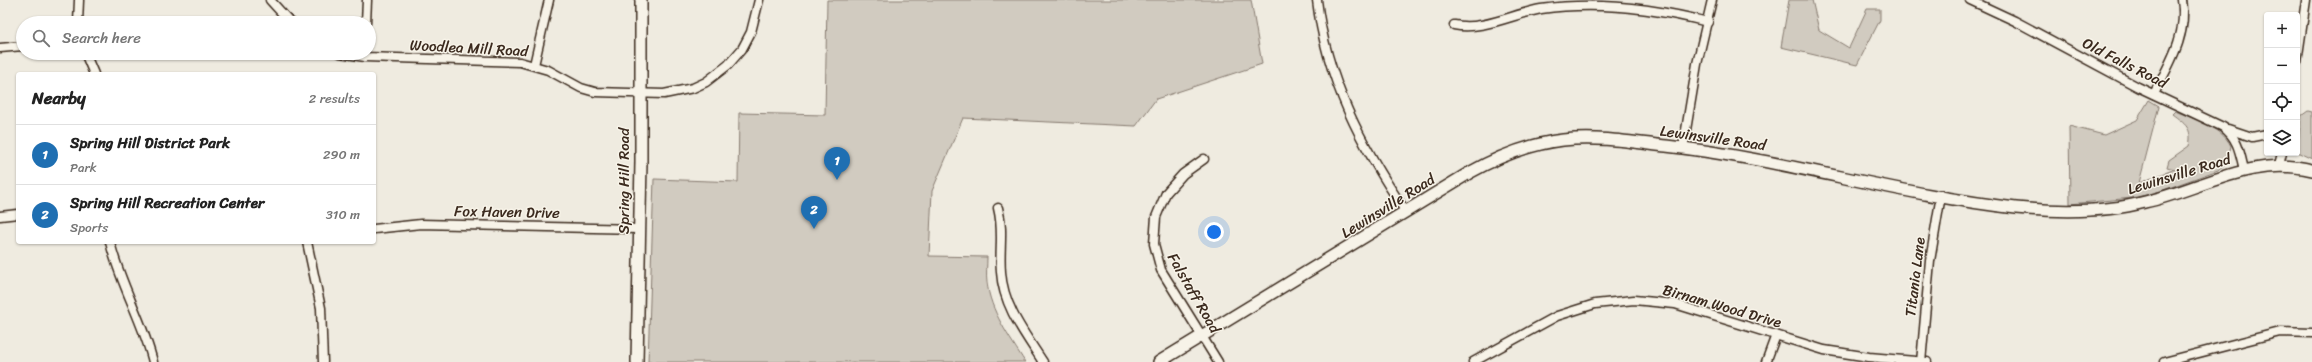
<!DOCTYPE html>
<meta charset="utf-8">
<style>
body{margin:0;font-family:Sriracha,sans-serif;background:#f2f2f2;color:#222}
.controls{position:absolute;right:12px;top:12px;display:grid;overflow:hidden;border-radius:4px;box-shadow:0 1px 3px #0004}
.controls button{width:36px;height:36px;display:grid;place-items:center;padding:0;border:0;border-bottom:1px solid #e0e0e0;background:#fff;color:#222;font:20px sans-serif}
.you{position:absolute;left:1214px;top:232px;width:14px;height:14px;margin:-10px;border:3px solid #fff;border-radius:50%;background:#1a73e8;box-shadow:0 0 0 6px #1a73e833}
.badge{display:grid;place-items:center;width:26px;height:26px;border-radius:50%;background:#1f6fb2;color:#fff;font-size:13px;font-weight:700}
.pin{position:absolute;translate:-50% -33px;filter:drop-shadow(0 1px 2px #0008)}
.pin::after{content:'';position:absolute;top:21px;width:14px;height:12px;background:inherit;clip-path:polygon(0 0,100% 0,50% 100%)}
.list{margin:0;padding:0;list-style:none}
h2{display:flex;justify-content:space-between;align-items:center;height:52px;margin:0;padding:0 16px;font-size:17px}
h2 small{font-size:13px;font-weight:400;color:#767676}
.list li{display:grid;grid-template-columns:26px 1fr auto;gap:12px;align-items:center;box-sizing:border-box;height:60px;padding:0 16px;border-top:1px solid #e0e0e0}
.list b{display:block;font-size:15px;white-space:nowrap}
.list p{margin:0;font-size:13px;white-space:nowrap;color:#767676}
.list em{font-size:13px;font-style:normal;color:#767676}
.icon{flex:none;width:22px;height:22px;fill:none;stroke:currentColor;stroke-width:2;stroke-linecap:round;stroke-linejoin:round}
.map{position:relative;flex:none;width:2312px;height:362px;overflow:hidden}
.search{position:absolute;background:#fff;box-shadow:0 1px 3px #0004;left:16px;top:16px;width:360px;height:44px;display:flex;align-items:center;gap:10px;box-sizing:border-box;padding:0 14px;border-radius:22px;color:#767676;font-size:15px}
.panel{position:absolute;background:#fff;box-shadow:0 1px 3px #0004;left:16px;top:72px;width:360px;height:172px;border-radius:4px}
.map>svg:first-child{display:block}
.green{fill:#d1cbc0;stroke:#867a6f}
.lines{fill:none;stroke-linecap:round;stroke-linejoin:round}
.minor-casing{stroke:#3b2a1e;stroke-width:11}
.major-casing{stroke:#3b2a1e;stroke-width:14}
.minor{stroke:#f7f3e8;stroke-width:8}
.major{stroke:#f7f3e8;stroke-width:11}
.labels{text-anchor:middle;stroke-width:3;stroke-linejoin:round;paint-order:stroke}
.street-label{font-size:15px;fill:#3b2a1e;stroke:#f7f3e8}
</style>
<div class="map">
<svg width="2312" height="362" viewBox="0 0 2312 362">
<rect width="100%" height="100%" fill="#efebe0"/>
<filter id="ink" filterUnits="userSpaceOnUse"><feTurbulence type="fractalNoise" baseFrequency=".025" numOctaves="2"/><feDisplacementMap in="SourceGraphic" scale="8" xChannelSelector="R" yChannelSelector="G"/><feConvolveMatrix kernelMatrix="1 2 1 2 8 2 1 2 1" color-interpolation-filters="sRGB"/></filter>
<g filter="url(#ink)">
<!-- green -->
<g class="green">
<path d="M827,0h424l11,64 -106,35 -20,27 -173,-8 -31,73 -3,65 58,1c0,8 -1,17 0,25 3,29 23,56 38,80h-377l6,-183 84,3 1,-69 86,2z"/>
<polygon points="1789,0 1812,0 1819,30 1849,48 1867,9 1880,9 1880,20 1857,65 1781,47"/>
<path d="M2149,100l10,6 -20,77 36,-14 -8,-2 2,-7 20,-14c4,-18 -4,-22 -17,-32l3,-3c19,8 46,15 56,35l-4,16 -9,8 -63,23 -23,5 -62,6 -1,-78 35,9 33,-15z"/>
<polygon points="2308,111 2312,112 2312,159 2297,152 2301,116"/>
</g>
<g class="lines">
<defs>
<g id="minor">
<polyline points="270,0 291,23"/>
<path d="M1317,0c9,79 45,147 89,212"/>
<path d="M1970,0l45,21 123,66 85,40c15,11 17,26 21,43"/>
<polyline points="78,23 79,0"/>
<polyline points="366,23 367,0"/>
<path d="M1454,25c28,6 59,-11 87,-16 56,-8 112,-1 167,13"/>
<polyline points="0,48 23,46"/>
<polyline points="85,53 94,74"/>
<polyline points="340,53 365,57 520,62 548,70 581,88 595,92 664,94 693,88 706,82 728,65 742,49 751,32 759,0"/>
<polyline points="2297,62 2306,0"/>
<polyline points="534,65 549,0"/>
<path d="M2154,94c15,-30 34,-59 28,-94"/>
<polyline points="2228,129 2252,137 2267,134"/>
<polyline points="1683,148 1697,64 1712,0"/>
<polyline points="1204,159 1183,174 1166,193 1156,217 1154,244 1161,270 1218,362"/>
<polyline points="2279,165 2282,153"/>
<path d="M998,208c6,23 1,41 3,64 2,34 24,62 42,90"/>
<polyline points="0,216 18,214"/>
<polyline points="374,229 421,224 639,229"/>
<path d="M110,242c10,42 33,79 43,120"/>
<polyline points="307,242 321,308 323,362"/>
<polyline points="1473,362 1557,316 1595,304 1634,300 1675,304 1824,350 1869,357 1927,362"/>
<polyline points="1766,362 1776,335"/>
<polyline points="1921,362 1930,261 1941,195"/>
<polyline points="2164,362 2280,332 2312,333"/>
</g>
<g id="major">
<polyline points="637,362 641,162 641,0"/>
<path d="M1159,362l310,-189c30,-17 60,-29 94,-33 34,-4 69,2 103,6 118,13 232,49 350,62 42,4 88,5 129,-6 58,-13 106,-47 167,-32"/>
</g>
</defs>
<!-- minor casing -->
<use href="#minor" class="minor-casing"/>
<!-- major casing -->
<use href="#major" class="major-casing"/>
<!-- minor -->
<use href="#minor" class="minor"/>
<!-- major -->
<use href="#major" class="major"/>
</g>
</g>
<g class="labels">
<!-- street labels -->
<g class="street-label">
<text transform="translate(469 48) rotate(3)" y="5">Woodlea Mill Road</text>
<text transform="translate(2125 63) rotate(27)" y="5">Old Falls Road</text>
<text transform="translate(1713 138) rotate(8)" y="5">Lewinsville Road</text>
<text transform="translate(2179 174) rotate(-17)" y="5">Lewinsville Road</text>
<text transform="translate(624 181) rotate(-90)" y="5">Spring Hill Road</text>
<text transform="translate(1388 206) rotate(-32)" y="5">Lewinsville Road</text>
<text transform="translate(507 212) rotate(1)" y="5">Fox Haven Drive</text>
<text transform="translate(1915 277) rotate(-83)" y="5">Titania Lane</text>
<text transform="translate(1194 293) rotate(60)" y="5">Falstaff Road</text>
<text transform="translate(1722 306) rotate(16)" y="5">Birnam Wood Drive</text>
</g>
</g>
</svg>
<div class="controls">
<button>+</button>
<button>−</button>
<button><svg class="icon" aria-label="locate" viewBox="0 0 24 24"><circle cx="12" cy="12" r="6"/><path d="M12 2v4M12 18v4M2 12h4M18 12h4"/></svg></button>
<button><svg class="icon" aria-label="layers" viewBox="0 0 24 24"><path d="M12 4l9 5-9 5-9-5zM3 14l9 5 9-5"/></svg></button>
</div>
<div class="you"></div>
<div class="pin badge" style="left:837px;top:180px">1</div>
<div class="pin badge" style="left:814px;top:229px">2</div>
<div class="search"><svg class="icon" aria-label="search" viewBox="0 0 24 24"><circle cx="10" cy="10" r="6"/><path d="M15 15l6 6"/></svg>Search here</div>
<section class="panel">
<h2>Nearby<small>2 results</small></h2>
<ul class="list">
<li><span class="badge">1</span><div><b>Spring Hill District Park</b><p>Park</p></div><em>290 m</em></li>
<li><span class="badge">2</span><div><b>Spring Hill Recreation Center</b><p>Sports</p></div><em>310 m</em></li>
</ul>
</section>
</div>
